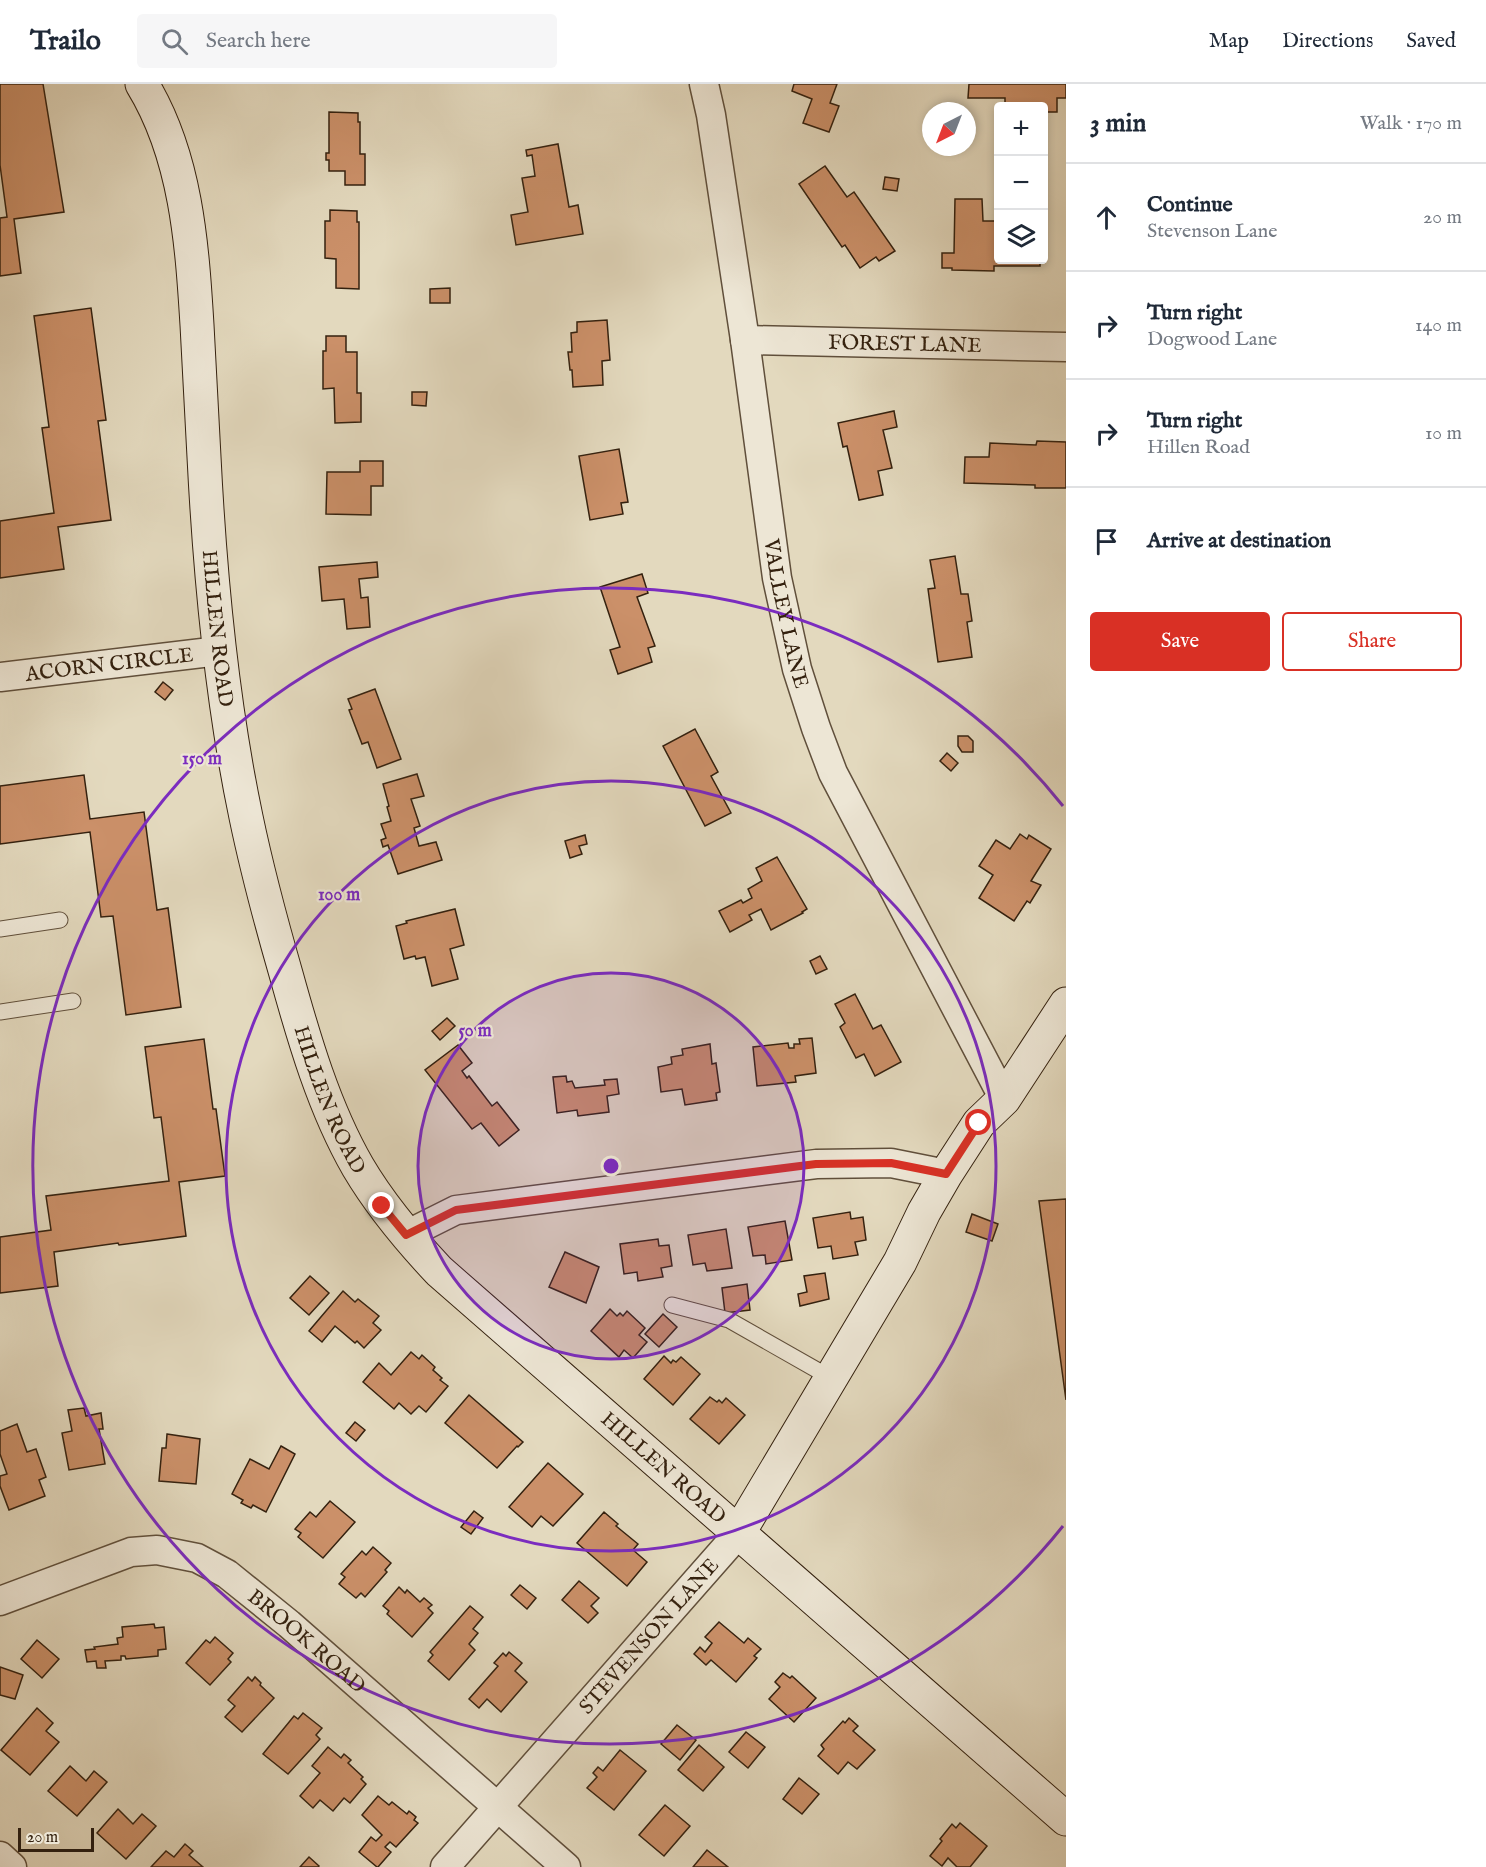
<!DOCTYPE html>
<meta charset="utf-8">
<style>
body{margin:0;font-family:"IM FELL English",serif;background:#f6f6f7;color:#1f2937}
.controls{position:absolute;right:18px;top:18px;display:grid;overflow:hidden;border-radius:6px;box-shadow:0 3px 9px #0003}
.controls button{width:54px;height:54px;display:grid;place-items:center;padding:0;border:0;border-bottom:2px solid #e0e1e3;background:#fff;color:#1f2937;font:30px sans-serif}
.compass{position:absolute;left:922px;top:18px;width:54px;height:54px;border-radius:50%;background:#fff;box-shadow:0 3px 9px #0003;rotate:222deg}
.scale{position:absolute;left:18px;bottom:15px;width:76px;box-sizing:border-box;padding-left:6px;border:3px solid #34210f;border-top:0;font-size:16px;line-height:21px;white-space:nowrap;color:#34210f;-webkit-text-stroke:4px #ede6d5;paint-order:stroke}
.stop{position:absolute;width:18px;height:18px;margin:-14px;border:4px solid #d93025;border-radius:50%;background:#fff}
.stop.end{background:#d93025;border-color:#fff;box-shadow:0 2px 6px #0008}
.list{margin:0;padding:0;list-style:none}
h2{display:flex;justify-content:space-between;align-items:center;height:78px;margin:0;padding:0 24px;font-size:26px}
h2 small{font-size:20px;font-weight:400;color:#747a83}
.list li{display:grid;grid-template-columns:39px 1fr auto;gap:18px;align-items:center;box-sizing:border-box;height:108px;padding:0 24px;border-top:2px solid #e0e1e3}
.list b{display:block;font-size:22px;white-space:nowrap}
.list p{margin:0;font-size:20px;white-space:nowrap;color:#747a83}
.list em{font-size:20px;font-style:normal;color:#747a83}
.actions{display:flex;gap:12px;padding:18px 24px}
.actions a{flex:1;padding:14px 0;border:2px solid #d93025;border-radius:6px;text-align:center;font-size:21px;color:#d93025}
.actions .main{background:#d93025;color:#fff}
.icon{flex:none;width:33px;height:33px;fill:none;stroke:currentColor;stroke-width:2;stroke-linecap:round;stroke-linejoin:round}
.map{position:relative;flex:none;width:1066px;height:1783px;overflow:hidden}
header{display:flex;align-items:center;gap:36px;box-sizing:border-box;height:84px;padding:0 30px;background:#fff;border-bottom:2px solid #e0e1e3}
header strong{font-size:28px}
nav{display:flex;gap:33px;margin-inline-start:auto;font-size:21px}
.search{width:420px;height:54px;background:#f6f6f7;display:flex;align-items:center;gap:15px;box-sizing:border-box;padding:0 21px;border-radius:6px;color:#747a83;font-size:22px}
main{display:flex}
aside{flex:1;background:#fff}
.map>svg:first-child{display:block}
.building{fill:#cb9069;stroke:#34210f;stroke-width:1.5}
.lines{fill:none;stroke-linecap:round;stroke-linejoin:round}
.lane-casing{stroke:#604f3b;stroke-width:17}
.street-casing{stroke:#604f3b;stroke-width:31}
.secondary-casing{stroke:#34210f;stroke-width:35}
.lane{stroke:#ede6d5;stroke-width:15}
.street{stroke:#ede6d5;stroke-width:28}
.secondary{stroke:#ede6d5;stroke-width:33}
.route{stroke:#d93025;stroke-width:8}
.ring{fill:none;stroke:#7b2cbf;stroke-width:3}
.labels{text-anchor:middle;stroke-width:4.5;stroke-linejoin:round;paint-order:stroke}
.street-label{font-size:21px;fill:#34210f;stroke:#ede6d5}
.centre{fill:#7b2cbf;stroke:#ede6d5;stroke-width:3}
.ring-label{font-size:18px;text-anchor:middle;font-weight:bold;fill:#7b2cbf;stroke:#ede6d5;stroke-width:4.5;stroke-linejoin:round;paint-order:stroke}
</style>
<header>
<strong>Trailo</strong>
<div class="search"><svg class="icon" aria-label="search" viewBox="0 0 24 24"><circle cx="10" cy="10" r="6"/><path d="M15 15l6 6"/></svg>Search here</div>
<nav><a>Map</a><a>Directions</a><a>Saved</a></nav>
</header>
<main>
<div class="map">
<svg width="1066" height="1783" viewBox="0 0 1066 1783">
<rect width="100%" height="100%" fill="#e3d9be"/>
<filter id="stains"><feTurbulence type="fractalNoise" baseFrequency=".00333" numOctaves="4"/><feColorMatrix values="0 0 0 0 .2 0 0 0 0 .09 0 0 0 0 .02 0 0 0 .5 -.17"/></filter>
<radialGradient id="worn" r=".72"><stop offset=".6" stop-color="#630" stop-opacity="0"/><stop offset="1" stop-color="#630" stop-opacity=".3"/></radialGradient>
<!-- building -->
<g class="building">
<polygon points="0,0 43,0 64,128 14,135 21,189 0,192 0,134 7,133 0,81"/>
<polygon points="794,0 837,0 830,19 839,22 829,48 803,39 812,15 792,7"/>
<polygon points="969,0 1066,0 1066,14 1057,14 1057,28 1044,28 1044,22 1005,22 1005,14 968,14"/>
<polygon points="329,28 358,29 358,38 360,38 360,70 365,70 365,101 345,101 345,87 329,87 329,76 326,76 326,69 329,69"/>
<polygon points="558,60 569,123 578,121 583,150 516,161 511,131 528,128 522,94 535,92 532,71 527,72 526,66"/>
<polygon points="825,82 847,113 854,108 895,167 879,177 876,173 860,184 845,161 842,163 799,100"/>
<polygon points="885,93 899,95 897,107 883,105"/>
<polygon points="955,115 982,115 983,137 998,137 998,176 1040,176 1040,182 994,182 994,187 952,186 952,184 942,184 942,169 954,169"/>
<polygon points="330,126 357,127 357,138 359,138 359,205 336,204 336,175 325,174 325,137 330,137"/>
<polygon points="450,204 450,219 430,219 430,205"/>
<polygon points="91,224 106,336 98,337 111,436 58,443 64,485 0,494 0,437 54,429 42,344 49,343 34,232"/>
<polygon points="607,236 610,276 602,277 603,301 573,303 572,286 570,286 568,268 572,268 571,249 577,248 577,238"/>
<polygon points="326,252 346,252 346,268 357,268 357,309 361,309 361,338 335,339 334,304 323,305 323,267 326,267"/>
<polygon points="412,308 427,308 426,322 412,321"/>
<polygon points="894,327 897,343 883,346 892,384 878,387 883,411 859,416 847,362 843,363 838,339"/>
<polygon points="1037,357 1066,358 1066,404 1035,404 1035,401 964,399 965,373 989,373 990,359 1036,361"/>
<polygon points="619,365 628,418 621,419 623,430 590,436 579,372"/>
<polygon points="360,377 383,377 383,402 371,402 371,431 326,430 327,388 360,388"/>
<polygon points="955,472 961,510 968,510 972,537 967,538 972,573 938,578 928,505 935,504 930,476"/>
<polygon points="377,478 378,493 359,495 361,514 368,513 370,543 347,545 344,515 322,517 319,483"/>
<polygon points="642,490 648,509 637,513 655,562 648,564 652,578 618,590 610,566 620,563 600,503"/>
<polygon points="163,598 173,606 165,616 155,608"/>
<polygon points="375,605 401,675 377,684 368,658 362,660 349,626 352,625 348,615"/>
<polygon points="695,645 718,688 711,692 731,729 705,742 663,662"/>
<polygon points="958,652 968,652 973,657 973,668 962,668 958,662"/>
<polygon points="947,669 958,679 951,687 940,677"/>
<polygon points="417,690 424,712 411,715 420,742 414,744 419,762 436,758 442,776 398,790 388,761 383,763 381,756 386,754 381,740 391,737 387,723 389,722 383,700"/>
<polygon points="84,691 90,735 144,728 157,826 168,824 181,923 126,931 113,832 101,833 90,748 0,760 0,702"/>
<polygon points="1020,750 1027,755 1029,751 1051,765 1031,797 1041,801 1030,819 1027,817 1014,837 979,814 993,791 979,782 996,756 1010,765"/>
<polygon points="585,751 587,760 579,762 582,770 570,774 565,757"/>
<polygon points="777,773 807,825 802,828 803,829 771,846 761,825 749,831 752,836 730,848 719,827 741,816 743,819 752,814 748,805 762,797 756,784"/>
<polygon points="455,825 464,861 450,865 458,895 432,902 425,873 416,875 415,872 404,875 396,842 407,839 406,837"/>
<polygon points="820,872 827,885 816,890 810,877"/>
<polygon points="855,910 873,945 881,941 901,978 875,992 864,970 856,974 840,943 845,939 835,920"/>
<polygon points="447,934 455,942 440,956 432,947"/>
<polygon points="812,954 816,989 795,992 796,998 757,1002 753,963 788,959 789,964 794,964 794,960 800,960 799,955"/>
<polygon points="204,955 213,1025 216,1025 225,1092 179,1098 186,1152 119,1161 118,1159 54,1168 58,1202 0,1209 0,1153 51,1146 46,1112 169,1097 161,1033 154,1034 145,963"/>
<polygon points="710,960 712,980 716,979 720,1008 716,1009 717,1016 685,1021 682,1005 661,1008 658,983 672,980 671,973 683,971 682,965"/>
<polygon points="458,961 472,979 462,987 467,994 469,992 492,1022 497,1018 519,1046 499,1062 481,1039 472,1045 425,986"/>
<polygon points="566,992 567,998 572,997 575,1004 605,1001 604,996 617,995 619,1010 607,1012 609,1028 578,1032 577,1026 557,1029 553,993"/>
<polygon points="1066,1115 1066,1316 1039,1117"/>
<polygon points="850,1128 851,1135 863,1133 866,1156 855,1158 858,1171 833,1175 831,1162 818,1164 813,1134"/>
<polygon points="972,1130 998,1140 992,1157 966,1148"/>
<polygon points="785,1137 792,1176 766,1180 765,1171 753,1172 748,1143"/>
<polygon points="726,1145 732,1184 707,1187 705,1179 693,1181 688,1151"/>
<polygon points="658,1155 659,1162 669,1161 672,1182 661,1184 663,1193 638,1197 637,1188 624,1190 620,1160"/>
<polygon points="565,1168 599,1183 586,1219 549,1203"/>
<polygon points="825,1189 829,1215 800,1222 798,1210 807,1208 804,1192"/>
<polygon points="310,1192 329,1209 309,1231 290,1214"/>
<polygon points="747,1200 750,1226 725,1229 722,1204"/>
<polygon points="343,1207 355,1218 358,1215 379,1232 373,1239 381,1246 364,1264 357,1257 355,1259 335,1242 322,1258 309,1247"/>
<polygon points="610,1225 617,1232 620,1229 623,1232 627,1227 645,1244 639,1251 647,1258 633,1274 624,1266 619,1273 591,1247"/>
<polygon points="663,1230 677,1243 659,1263 645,1250"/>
<polygon points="411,1268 419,1275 422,1271 435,1283 433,1286 442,1294 440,1296 448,1302 426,1328 419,1322 411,1330 399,1319 394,1325 363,1298 379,1279 391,1291"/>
<polygon points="664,1272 671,1279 673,1276 676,1278 681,1273 700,1290 673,1321 644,1295"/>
<polygon points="469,1311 523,1358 518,1363 517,1362 497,1384 445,1339"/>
<polygon points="710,1313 717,1318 719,1316 722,1319 726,1314 745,1331 719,1360 690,1335"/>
<polygon points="84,1324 86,1332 101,1329 103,1345 99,1345 105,1380 69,1386 62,1349 72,1347 68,1326"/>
<polygon points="355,1338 365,1346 356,1357 346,1349"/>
<polygon points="17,1340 27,1368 36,1365 46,1393 39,1396 45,1412 9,1426 0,1402 0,1392 7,1390 0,1370 0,1347"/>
<polygon points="167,1350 200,1355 196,1400 159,1397 162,1364 166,1364"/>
<polygon points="281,1362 295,1370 266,1428 253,1421 251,1424 241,1419 243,1416 232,1410 250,1375 269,1385"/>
<polygon points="548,1379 583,1410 553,1442 541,1432 532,1443 509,1423"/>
<polygon points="330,1417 355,1438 323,1474 298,1453 301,1449 295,1445 310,1428 316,1433"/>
<polygon points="474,1427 483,1434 471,1450 461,1443"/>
<polygon points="604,1428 618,1440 616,1442 638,1460 633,1466 647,1478 627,1502 577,1459"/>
<polygon points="373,1463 391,1479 385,1486 387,1488 365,1513 361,1509 356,1514 339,1500 345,1493 341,1490 362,1467 366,1471"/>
<polygon points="579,1497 599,1514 591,1522 598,1529 588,1539 562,1516"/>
<polygon points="520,1501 536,1514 527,1525 511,1511"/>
<polygon points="399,1503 405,1509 407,1506 420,1518 424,1514 432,1521 428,1524 433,1529 412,1553 387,1530 389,1527 383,1522"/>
<polygon points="470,1522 483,1533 473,1545 478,1549 469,1560 475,1566 449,1596 428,1577 433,1571 430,1568"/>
<polygon points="719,1538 744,1559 748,1554 761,1565 754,1572 757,1574 736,1598 711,1576 706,1581 694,1570 700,1563 705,1568 712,1559 705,1553"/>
<polygon points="154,1540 155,1544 164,1543 166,1565 158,1566 158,1572 126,1575 125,1572 121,1572 121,1576 105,1577 106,1584 97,1584 96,1577 87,1578 85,1566 95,1565 94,1563 118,1560 117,1554 123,1553 122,1543"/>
<polygon points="215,1553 233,1569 228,1575 231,1578 210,1601 186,1579 206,1556 210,1559"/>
<polygon points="37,1556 59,1575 42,1594 21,1575"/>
<polygon points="509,1568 522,1579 515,1587 527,1598 501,1628 487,1615 479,1624 469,1615 498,1582 494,1579 503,1569 506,1572"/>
<polygon points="0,1583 23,1591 15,1615 0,1611"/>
<polygon points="783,1589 790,1594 792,1592 816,1614 794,1638 769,1615 780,1603 775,1598"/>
<polygon points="248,1593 252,1597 255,1593 261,1599 260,1601 274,1614 242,1648 225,1633 235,1622 228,1616"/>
<polygon points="37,1624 53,1639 46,1647 59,1658 30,1691 1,1666"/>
<polygon points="303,1629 322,1644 316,1651 320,1655 288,1690 263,1670 294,1632 298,1635"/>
<polygon points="849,1634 858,1642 853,1647 875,1666 857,1685 848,1678 838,1690 818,1672 824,1665 821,1661 843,1637 845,1639"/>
<polygon points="677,1641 696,1656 680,1676 661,1660"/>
<polygon points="746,1648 765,1663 748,1684 729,1668"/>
<polygon points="699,1661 724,1683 703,1707 678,1686"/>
<polygon points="328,1663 341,1674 344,1670 351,1676 348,1679 363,1693 361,1695 366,1700 350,1719 344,1714 333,1727 320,1716 313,1724 300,1712 320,1689 312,1682"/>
<polygon points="620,1666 646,1687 614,1726 587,1704 597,1693 593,1689 598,1683 603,1687"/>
<polygon points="70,1682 86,1697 94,1687 107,1698 77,1732 48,1707"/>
<polygon points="799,1694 819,1710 802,1730 783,1715"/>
<polygon points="378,1712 389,1721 392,1718 407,1730 409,1727 416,1733 414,1736 418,1739 396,1763 390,1758 385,1763 391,1768 378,1783 377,1783 359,1768 371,1753 376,1757 382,1751 362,1731"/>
<polygon points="665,1721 690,1742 664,1772 639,1751"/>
<polygon points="118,1725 133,1740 142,1730 156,1742 126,1775 97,1749"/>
<polygon points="960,1739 987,1762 970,1783 957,1783 948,1774 942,1782 930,1772 942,1757 940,1755 952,1740 956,1744"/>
<polygon points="185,1760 193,1767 189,1771 203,1783 151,1783 166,1767 174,1773"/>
<polygon points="707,1766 728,1783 693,1783"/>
<polygon points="309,1773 319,1782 318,1783 300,1783"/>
</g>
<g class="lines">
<defs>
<g id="lane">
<polyline points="0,845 60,836"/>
<polyline points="0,928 73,917"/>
<polyline points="672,1221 729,1236 831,1294"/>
</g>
<g id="street">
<path id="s1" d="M704,0l7,31 34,225 32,238 20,91 19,59 17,45 171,326"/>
<path id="s2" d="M745,256l321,7"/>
<path id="s3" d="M0,593l219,-26"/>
<polyline points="406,1151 456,1126 816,1080 891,1079 946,1090"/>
<path id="s4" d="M0,1517l131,-49 26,-2 40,8 30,16 62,50 277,243"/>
<polyline points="0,1772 12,1783"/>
<path id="s5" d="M445,1783l293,-333"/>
</g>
<g id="secondary">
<path id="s6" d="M142,0c44,72 50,159 55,241 2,44 5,88 7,132 6,120 17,241 42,360 11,53 25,105 40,157 18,65 38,134 72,193 23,39 50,71 81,104l627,548"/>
<polyline points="738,1450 900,1178 924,1128 946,1090 979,1039 1004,1015 1066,920"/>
</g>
</defs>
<!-- lane casing -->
<use href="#lane" class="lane-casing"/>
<!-- street casing -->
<use href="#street" class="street-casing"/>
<!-- secondary casing -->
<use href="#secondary" class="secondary-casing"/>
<!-- lane -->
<use href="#lane" class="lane"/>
<!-- street -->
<use href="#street" class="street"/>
<!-- secondary -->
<use href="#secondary" class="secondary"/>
</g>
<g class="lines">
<!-- route -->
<polyline class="route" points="382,1122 406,1151 456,1126 816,1080 891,1079 946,1090 979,1039"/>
</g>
<!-- distance rings -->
<circle cx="611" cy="1082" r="193" fill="#7b2cbf" fill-opacity=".12"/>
<g class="ring">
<circle cx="611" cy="1082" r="193"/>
<circle cx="611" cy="1082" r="385"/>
<path d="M1063 1442A578 578 0 1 1 1063 722"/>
</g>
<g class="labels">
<!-- street labels -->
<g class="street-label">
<text dy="7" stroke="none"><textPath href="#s2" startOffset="160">FOREST LANE</textPath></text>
<text dy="7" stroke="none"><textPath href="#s1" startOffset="536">VALLEY LANE</textPath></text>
<text dy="7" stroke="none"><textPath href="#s6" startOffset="554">HILLEN ROAD</textPath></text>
<text dy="7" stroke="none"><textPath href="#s3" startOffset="110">ACORN CIRCLE</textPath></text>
<text dy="7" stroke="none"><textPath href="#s6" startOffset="1040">HILLEN ROAD</textPath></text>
<text dy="7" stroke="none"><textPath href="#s6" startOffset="1544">HILLEN ROAD</textPath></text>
<text dy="7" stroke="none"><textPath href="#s5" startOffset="308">STEVENSON LANE</textPath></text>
<text dy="7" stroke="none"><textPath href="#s4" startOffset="345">BROOK ROAD</textPath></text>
</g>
</g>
<circle cx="611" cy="1082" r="9" class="centre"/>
<g class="ring-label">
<text x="202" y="680">150 m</text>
<text x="339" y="816">100 m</text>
<text x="475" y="952">50 m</text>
</g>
<rect width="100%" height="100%" filter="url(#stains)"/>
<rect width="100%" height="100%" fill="url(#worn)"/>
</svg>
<div class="controls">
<button>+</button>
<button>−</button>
<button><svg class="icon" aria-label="layers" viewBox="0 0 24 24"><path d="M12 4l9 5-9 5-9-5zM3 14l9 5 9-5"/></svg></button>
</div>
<svg class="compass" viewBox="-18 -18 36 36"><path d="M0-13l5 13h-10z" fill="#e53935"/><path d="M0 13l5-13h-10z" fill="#747a83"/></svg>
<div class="scale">20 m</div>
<div class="stop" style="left:979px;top:1039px"></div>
<div class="stop end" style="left:382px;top:1122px"></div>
</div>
<aside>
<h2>3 min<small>Walk · 170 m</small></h2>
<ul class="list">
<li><svg class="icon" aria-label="ahead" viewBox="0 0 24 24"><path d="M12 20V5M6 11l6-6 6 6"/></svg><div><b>Continue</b><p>Stevenson Lane</p></div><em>20 m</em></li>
<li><svg class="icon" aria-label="right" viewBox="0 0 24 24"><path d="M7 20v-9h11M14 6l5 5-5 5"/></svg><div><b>Turn right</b><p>Dogwood Lane</p></div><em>140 m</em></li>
<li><svg class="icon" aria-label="right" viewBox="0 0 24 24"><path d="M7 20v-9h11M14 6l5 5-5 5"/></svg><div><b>Turn right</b><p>Hillen Road</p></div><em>10 m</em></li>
<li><svg class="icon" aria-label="arrive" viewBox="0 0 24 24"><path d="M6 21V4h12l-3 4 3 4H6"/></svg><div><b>Arrive at destination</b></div></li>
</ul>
<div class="actions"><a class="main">Save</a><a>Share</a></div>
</aside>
</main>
